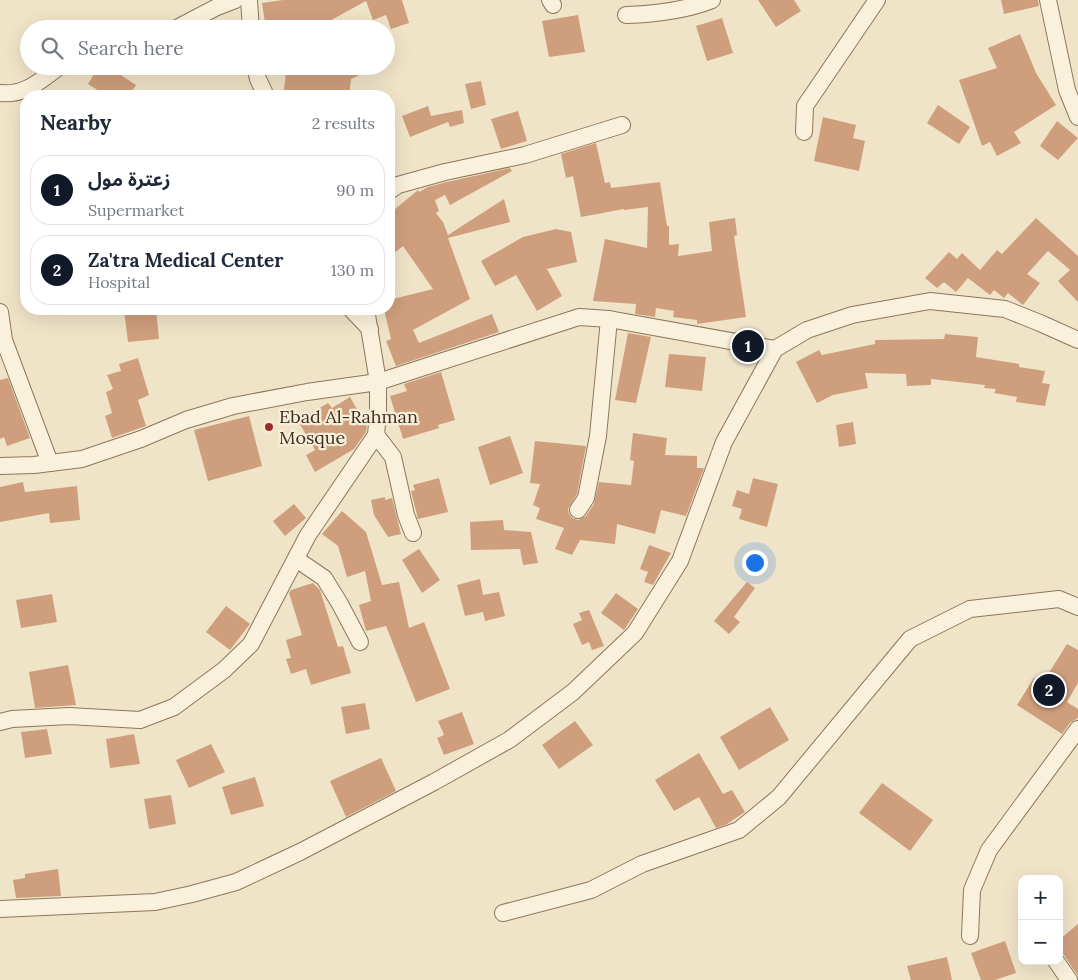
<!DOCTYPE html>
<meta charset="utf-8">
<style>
body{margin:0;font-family:Lora,"Noto Sans Arabic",serif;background:#f6f6f7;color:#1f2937}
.controls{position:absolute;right:15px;bottom:15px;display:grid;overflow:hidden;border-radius:10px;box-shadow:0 5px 20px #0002}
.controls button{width:45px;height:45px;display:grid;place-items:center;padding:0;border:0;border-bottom:1px solid #e0e1e3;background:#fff;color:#1f2937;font:25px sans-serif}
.you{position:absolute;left:754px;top:562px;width:18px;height:18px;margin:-12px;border:4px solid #fff;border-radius:50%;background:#1a73e8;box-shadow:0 0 0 8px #1a73e833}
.badge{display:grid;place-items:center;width:32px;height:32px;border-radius:50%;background:#111827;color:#fff;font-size:16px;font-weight:700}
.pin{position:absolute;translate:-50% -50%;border:2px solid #fff;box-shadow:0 1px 5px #0006}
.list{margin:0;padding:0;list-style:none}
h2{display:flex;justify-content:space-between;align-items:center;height:65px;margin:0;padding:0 20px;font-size:21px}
h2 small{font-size:16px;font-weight:400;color:#747a83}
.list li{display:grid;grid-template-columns:32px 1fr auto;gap:15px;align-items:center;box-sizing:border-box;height:70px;margin:0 10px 10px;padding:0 10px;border:1px solid #e0e1e3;border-radius:20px}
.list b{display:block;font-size:19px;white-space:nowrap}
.list p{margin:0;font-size:16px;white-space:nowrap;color:#747a83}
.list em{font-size:16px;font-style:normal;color:#747a83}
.icon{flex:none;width:28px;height:28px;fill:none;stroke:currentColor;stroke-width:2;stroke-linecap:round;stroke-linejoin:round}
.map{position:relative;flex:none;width:1078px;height:980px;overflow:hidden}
.search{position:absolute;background:#fff;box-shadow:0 5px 20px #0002;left:20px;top:20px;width:375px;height:55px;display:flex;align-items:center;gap:12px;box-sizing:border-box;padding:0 18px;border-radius:28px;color:#747a83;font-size:19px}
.panel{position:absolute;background:#fff;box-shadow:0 5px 20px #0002;left:20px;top:90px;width:375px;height:225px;border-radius:20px}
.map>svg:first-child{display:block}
.building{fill:#cf9f7d}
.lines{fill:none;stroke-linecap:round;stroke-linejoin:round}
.minor-casing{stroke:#8d765c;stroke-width:18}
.minor{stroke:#faf1dc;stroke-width:16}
.poi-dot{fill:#9e2a2b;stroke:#f7eed8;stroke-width:2}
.labels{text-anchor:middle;stroke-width:4.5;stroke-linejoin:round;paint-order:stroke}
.poi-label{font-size:18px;fill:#3d2e20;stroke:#f7eed8;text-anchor:start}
</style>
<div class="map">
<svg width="1078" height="980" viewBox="0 0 1078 980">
<rect width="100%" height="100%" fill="#f0e4c8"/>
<!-- building -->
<g class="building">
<polygon points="283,0 402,0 409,23 391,29 386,15 373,20 366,1 324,24 327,29 313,29 310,24 266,29 262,3"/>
<polygon points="758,0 794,0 801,11 776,27"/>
<polygon points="1001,0 1038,0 1039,6 1004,14"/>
<polygon points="578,15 585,52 549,57 542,21"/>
<polygon points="722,18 733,53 707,61 696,26"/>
<polygon points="1020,34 1036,73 1056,105 1014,132 1021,143 997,156 990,142 982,146 959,80 997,68 988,48"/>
<polygon points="99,66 107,66 136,85 129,96 107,96 88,84"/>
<polygon points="287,66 379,66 351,79 349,96 283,96"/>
<polygon points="481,81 486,105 471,109 465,84"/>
<polygon points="938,105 970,127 959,144 927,123"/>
<polygon points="428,106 431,116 462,110 464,123 450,127 448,122 410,137 402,116"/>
<polygon points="518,111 527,141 501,149 491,119"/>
<polygon points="823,117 856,125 853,138 865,141 859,171 814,161"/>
<polygon points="1057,121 1078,138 1058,160 1040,146"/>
<polygon points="596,143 605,183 610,182 611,188 660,182 667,226 669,226 669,245 679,244 678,256 712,251 709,222 735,218 737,235 734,236 746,317 697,324 697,320 673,317 674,311 656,308 655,317 635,314 636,304 593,301 605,239 647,248 648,207 624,210 624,209 581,217 573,176 566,178 561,154"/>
<polygon points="510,168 512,171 450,205 445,195 435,200 439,211 436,213 443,222 448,235 504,199 510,222 448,238 470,299 413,330 419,343 492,314 499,332 396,366 386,341 391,339 384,309 389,309 389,300 433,289 403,246 389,257 389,214 418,190 419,192 428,187 447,182"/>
<polygon points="1036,218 1078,256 1078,302 1058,281 1070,270 1048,251 1027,274 1040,283 1023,305 1008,293 1004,298 994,290 990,295 968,278 956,292 944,282 937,288 925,278 949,252 957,259 962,253 980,270 997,250 1002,254"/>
<polygon points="556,229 571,232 577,262 547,269 562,296 537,311 516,275 495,286 481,261 523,237"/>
<polygon points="136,309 156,309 159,339 128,342 124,310"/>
<polygon points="628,333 651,337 636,403 615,400"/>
<polygon points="945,334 978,337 976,357 1019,364 1019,367 1045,371 1042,383 1050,384 1045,406 1016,402 1017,397 994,393 996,389 984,388 985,385 931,379 931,385 907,386 906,374 865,373 868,388 833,395 817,403 796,362 819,350 822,355 875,344 875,340 944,339"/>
<polygon points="669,354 706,357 702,391 665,387"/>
<polygon points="138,358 149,395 138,400 146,426 112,438 105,416 112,413 106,392 113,389 107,375 121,371 119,364"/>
<polygon points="441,372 455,420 438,425 439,428 403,439 390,396 407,391 404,384"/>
<polygon points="8,378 30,438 7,446 4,437 0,439 0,380"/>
<polygon points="350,397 367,427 366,432 354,449 315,472 306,455 315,450 298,421 328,403 332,408"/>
<polygon points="249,416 262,466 208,481 194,430"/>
<polygon points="853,422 856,444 839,447 836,425"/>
<polygon points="633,433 667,438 665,455 697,456 697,468 704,468 686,516 661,510 655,534 617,524 615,544 580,540 572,555 555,549 564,528 536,519 540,508 533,505 540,484 530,483 535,441 586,446 577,494 568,509 569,514 572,518 578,520 586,516 594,504 599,482 631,485 634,461 630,460"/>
<polygon points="510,436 523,473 490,485 478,447"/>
<polygon points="439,478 448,512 418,519 411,491 415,490 413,485"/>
<polygon points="753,478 778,484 767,527 739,519 742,509 732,506 737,490 749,494"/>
<polygon points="23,482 25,492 77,486 80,520 50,523 49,513 0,522 0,487"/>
<polygon points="385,497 385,500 392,498 401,534 388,537 374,515 371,500"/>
<polygon points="294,504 306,518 285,536 273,521"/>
<polygon points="342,511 366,532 382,585 399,582 409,628 424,622 450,689 416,702 386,626 366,631 359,605 371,601 365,571 347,577 338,546 322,534"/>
<polygon points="503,520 504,530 531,532 538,563 523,565 520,549 471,550 470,522"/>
<polygon points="649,545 671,553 653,585 644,582 648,572 640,569"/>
<polygon points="419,549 440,580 422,593 402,560"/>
<polygon points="480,579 483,595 499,592 505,616 485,621 483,612 465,616 457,585"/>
<polygon points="747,582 755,588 734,617 740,622 729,634 714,621"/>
<polygon points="313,583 320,590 338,647 343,646 351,673 311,685 306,669 291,674 286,659 291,658 286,640 302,635 289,593 291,590"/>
<polygon points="616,593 638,609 624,630 601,613"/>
<polygon points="52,594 57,622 21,628 16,600"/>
<polygon points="226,606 250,624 230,650 206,632"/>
<polygon points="589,610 604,646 592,650 589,642 582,645 573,624 582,620 579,613"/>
<polygon points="1067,644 1078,650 1078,683 1067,702 1078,709 1078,718 1070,723 1062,734 1017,705 1034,678 1042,684"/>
<polygon points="68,665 76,705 35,708 29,672"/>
<polygon points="365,703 370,729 346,734 341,707"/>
<polygon points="770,707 789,740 739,770 720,737"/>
<polygon points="462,712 474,744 444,755 437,738 444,735 438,721"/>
<polygon points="575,721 593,745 559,769 542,745"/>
<polygon points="47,729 52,754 25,758 21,732"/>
<polygon points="134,734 140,764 110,768 106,739"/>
<polygon points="211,744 225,772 189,788 176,760"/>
<polygon points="699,753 723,794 732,790 745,812 727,824 716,828 699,797 674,811 655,780"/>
<polygon points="381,758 396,791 346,817 330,781"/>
<polygon points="255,777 264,806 231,815 222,787"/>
<polygon points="882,783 933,820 910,851 859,813"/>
<polygon points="171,795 176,824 149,829 144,799"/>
<polygon points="58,869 61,896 16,898 13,880 25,878 25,874"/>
<polygon points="1078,924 1078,976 1064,955 1059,952 1059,940"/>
<polygon points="1005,941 1016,973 995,980 981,980 971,953"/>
<polygon points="947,957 952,980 911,980 907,966"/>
</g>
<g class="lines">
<defs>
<g id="minor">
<polyline points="249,0 251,29"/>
<polyline points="550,0 553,5"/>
<polyline points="1048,0 1067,90 1078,117"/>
<path d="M626,15c30,-1 58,-4 86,-15"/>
<polyline points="175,29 217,7 235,0"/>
<polyline points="255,66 258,79 266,96"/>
<path d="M0,93c25,3 41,-13 60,-27"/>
<polyline points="804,132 805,106 877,0"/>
<polyline points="389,191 398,185 445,172 525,155 622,125"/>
<polyline points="351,309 370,329"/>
<polyline points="0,312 4,340 50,463"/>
<polyline points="376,435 393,457 406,515 413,533"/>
<polyline points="0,466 34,465 82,459 141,439 186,420 233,406 307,392 378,382 579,317 609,319 775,349"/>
<polyline points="578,510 586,498 598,436 609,319"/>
<polyline points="296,559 324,578 340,604 360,642"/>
<polyline points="0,722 12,719 69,716 140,720 174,707 224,670 251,644 308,535 376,435 378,412 378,382 366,309"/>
<polyline points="0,909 155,902 192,894 236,882 300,852 434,782 509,740 573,692 635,633 680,561 724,442 775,349 807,330 852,315 930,301 1005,309 1040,323 1078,340"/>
<polyline points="503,913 591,890 642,864 739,830 779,797 910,639 970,609 1059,599 1078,607"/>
<polyline points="970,936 972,890 989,850 1078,729"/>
<polyline points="1056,961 1069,980"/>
</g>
</defs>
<!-- minor casing -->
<use href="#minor" class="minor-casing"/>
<!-- minor -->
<use href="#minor" class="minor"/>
</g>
<!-- markers -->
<circle class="poi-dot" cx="269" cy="427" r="5"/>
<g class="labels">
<!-- poi labels -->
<g class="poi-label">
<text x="279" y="423">Ebad Al-Rahman<tspan x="279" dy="21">Mosque</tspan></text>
</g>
</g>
</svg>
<div class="controls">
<button>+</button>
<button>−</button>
</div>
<div class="you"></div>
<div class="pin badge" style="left:748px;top:346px">1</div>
<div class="pin badge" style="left:1049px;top:690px">2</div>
<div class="search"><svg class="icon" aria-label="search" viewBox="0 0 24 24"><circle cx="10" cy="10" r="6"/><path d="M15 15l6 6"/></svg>Search here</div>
<section class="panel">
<h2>Nearby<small>2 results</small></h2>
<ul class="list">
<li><span class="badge">1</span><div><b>زعترة مول</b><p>Supermarket</p></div><em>90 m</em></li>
<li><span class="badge">2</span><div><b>Za'tra Medical Center</b><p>Hospital</p></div><em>130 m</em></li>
</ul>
</section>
</div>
